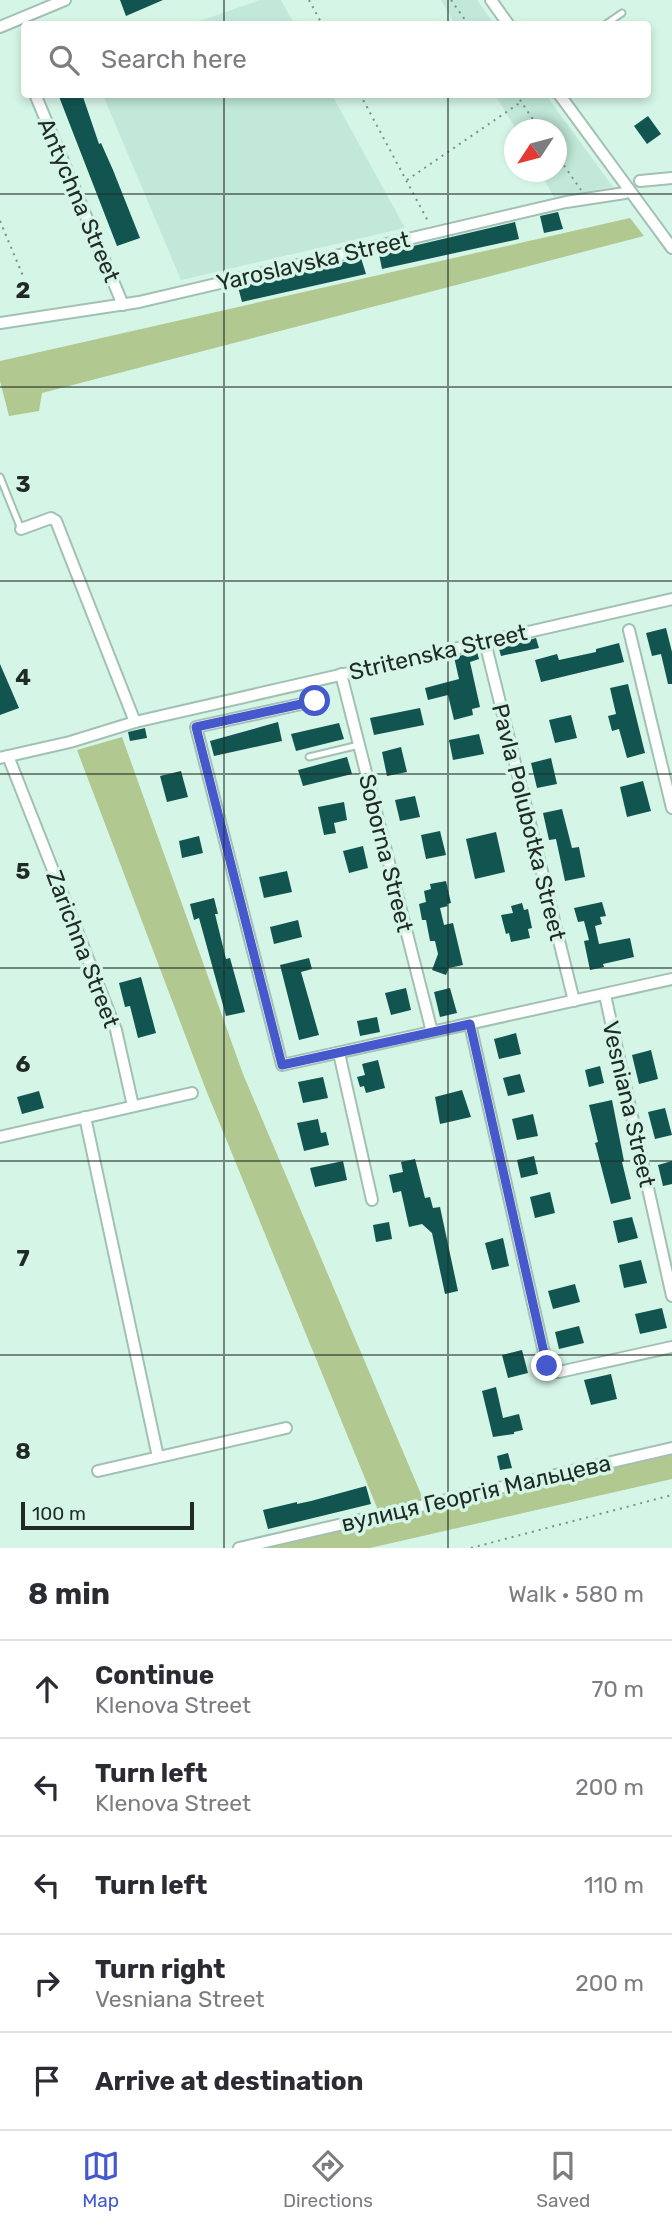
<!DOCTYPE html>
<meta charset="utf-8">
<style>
body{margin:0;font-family:Rubik,sans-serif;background:#f7f7f7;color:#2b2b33}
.compass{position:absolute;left:504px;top:119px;width:63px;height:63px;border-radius:50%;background:#fff;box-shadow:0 4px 10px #0003;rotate:234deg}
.scale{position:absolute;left:21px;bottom:18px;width:173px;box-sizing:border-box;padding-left:7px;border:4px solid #202b26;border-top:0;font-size:19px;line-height:24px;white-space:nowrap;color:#202b26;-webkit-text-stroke:5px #d5f5e7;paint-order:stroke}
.stop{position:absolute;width:21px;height:21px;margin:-16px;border:5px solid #4559cd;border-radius:50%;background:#fff}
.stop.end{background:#4559cd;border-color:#fff;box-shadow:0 2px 7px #0008}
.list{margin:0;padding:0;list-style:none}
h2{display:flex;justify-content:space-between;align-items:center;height:91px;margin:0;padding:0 28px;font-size:30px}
h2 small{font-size:23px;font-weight:400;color:#7c7c81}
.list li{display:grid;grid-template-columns:46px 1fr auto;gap:21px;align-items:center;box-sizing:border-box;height:98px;padding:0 28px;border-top:2px solid #e1e1e2}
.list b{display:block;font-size:26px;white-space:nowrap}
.list p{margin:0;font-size:23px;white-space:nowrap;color:#7c7c81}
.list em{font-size:23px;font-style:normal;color:#7c7c81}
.icon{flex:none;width:38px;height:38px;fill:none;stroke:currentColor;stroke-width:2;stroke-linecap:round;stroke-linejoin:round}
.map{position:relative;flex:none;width:672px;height:1548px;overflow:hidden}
.search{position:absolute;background:#fff;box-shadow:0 4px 10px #0003;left:21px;right:21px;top:21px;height:77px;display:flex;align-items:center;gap:18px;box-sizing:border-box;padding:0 24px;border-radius:7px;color:#7c7c81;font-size:26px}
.sheet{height:581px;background:#fff}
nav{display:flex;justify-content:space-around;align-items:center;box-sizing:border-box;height:98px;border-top:2px solid #e1e1e2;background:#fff;font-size:19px;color:#7c7c81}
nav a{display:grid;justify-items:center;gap:4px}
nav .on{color:#4559cd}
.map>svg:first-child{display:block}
.built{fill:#c1e8d8}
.green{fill:#b1c890}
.building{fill:#125550}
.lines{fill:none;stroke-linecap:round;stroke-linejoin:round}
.lane-casing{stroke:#a2c1b4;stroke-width:9}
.street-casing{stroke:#a2c1b4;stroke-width:14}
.path{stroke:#7b9187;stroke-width:2;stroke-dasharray:2 5;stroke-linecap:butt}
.lane{stroke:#fff;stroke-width:5}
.street{stroke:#fff;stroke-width:10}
.route{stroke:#4559cd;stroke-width:9}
.grid{fill:none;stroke:#202b26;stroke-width:2;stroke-opacity:0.55}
.labels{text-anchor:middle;stroke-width:7;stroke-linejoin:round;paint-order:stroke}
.street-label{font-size:23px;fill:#202b26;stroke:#d5f5e7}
.grid-label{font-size:23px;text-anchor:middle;font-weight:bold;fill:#202b26;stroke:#d5f5e7;stroke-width:7;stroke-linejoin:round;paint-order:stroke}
</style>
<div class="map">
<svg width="672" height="1548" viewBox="0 0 672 1548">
<rect width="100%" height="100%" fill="#d5f5e7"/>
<!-- built -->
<g class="built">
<polygon points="260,0 281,0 294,24 191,24"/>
<polygon points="441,0 477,0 494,24 455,24"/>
<polygon points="103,95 332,95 405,228 181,280"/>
<polygon points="495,95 546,95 613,187 554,197 540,172 556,172 556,130 516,129"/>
</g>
<!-- green -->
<g class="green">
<polygon points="630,218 644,236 42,393 39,411 9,416 0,381 0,361"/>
<polygon points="122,737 243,1074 429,1513 672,1452 672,1479 370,1548 266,1548 382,1520 206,1090 77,750"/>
</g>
<!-- building -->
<g class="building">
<polygon points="120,0 163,0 126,16"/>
<polygon points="58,94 82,94 99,144 101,143 113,170 140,238 117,246"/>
<polygon points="648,116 661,134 647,144 634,126"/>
<polygon points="558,212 563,229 544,233 540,216"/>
<polygon points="515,222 519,239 382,269 379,254"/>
<polygon points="361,258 366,274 242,302 238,287"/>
<polygon points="666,628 672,652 672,684 668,684 661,654 652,656 646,633"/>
<polygon points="536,638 539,648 501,656 499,649"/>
<polygon points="619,643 624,662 541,682 535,660 557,654 559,660 596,652 596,649"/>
<polygon points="477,652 479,659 470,662 480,707 472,709 473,715 454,720 448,695 428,700 425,688 459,679 454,657"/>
<polygon points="0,664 19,708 0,715"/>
<polygon points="628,684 645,753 627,758 619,729 612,731 608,716 616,714 610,688"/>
<polygon points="420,708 424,725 374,735 370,718"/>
<polygon points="571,715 577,738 555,743 549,720"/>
<polygon points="278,722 282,741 214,756 210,741"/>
<polygon points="339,723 344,739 296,751 291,734"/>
<polygon points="145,728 147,738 130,741 128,732"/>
<polygon points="479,734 484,754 453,760 449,740"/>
<polygon points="401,747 407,772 387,776 382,752"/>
<polygon points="347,757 352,774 303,786 298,770"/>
<polygon points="551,758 557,784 537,788 531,763"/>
<polygon points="181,771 188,797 167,802 160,776"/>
<polygon points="643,781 651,811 627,817 620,787"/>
<polygon points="415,796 420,817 400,821 395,800"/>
<polygon points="344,802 347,820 334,823 336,833 324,835 318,807"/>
<polygon points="562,809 572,848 579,847 585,877 565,881 556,839 549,840 543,813"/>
<polygon points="440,831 446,855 426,859 421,835"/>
<polygon points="496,832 505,872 475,879 466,839"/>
<polygon points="199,836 203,853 182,858 179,841"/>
<polygon points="363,846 368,868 349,873 343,851"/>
<polygon points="287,871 292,892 264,898 259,877"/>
<polygon points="446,881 451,903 447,904 448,906 440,908 444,925 453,923 463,965 449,968 446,975 432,970 438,954 435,941 430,941 426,920 422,920 419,904 426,902 424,891 431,889 430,884"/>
<polygon points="214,898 218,914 215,914 226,959 230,958 245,1012 226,1016 199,918 194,920 190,904"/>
<polygon points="602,902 606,916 600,917 602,924 595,926 599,944 630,938 634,957 603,964 604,967 590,970 584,941 589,940 584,921 578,922 574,908"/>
<polygon points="522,903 524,910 528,909 532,928 528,929 530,938 511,942 509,933 506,934 501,915 513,913 511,906"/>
<polygon points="298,920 302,937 274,944 270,927"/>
<polygon points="309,958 312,969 301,972 319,1035 299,1040 280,965"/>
<polygon points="141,977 156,1033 138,1038 130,1006 125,1007 119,983"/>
<polygon points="406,988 411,1010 391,1015 385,993"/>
<polygon points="450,988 457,1013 440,1017 434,992"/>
<polygon points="377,1017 380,1032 360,1036 357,1021"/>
<polygon points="516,1033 521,1054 499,1059 494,1039"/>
<polygon points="651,1050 658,1079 639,1084 632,1055"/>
<polygon points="378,1060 385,1088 366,1093 364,1086 360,1087 357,1077 365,1075 362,1064"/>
<polygon points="600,1066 604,1083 589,1087 585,1070"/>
<polygon points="520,1074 525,1092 508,1096 503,1078"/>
<polygon points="323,1077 328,1098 303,1103 298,1082"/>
<polygon points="462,1090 471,1117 440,1124 435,1097"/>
<polygon points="39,1091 44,1108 22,1114 17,1097"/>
<polygon points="612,1100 624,1161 622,1162 631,1199 611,1204 595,1143 598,1142 589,1105"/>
<polygon points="665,1108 672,1135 655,1139 648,1112"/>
<polygon points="533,1114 538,1136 517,1140 512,1119"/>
<polygon points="318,1119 321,1133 326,1132 329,1145 304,1151 297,1123"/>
<polygon points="534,1156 538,1174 521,1178 517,1160"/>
<polygon points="415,1159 425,1198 430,1197 433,1208 440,1207 458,1291 445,1294 432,1233 422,1224 409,1227 401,1191 393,1193 389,1175 403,1172 401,1162"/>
<polygon points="343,1161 347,1180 315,1187 310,1168"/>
<polygon points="672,1161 672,1184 663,1186 658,1165"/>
<polygon points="550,1192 555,1213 535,1218 530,1197"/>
<polygon points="632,1217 638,1238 618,1243 613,1221"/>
<polygon points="389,1222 392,1239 376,1242 373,1225"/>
<polygon points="503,1238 509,1266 492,1270 485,1243"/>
<polygon points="641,1260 647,1283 624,1288 619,1265"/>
<polygon points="575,1284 580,1302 553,1309 548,1291"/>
<polygon points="662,1308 667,1328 640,1334 635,1314"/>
<polygon points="579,1326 584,1343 559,1349 555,1332"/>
<polygon points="522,1350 528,1373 508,1378 502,1355"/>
<polygon points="611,1374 617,1399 591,1405 584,1380"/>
<polygon points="496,1387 503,1418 519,1414 523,1430 514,1432 514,1434 493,1437 482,1391"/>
<polygon points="508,1453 512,1468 500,1470 497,1456"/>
<polygon points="366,1486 371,1504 268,1529 263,1510 297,1502 297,1504 311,1501"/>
</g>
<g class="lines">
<defs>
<g id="lane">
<polyline points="606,24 622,13"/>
<polyline points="0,477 21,529"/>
<polyline points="309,757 359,745"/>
</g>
<g id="street">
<polyline points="491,0 508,24"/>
<polyline points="0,27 65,0"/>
<polyline points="35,94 123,305"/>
<polyline points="559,94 672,248"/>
<polyline points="640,181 672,178"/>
<polyline points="0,323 139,302 566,202 625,193"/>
<polyline points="21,529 51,518 56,521 135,722"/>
<polyline points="629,630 672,808"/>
<polyline points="485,642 574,1001"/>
<polyline points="341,674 432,1032"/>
<polyline points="315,701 196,727 282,1065 672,979"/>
<polyline points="8,756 116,1030 133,1106"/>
<polyline points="0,758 70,742 135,722 672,599"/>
<polyline points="605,995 672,1296"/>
<polyline points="470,1024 547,1366 552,1372 559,1372 672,1347"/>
<polyline points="339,1053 372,1200"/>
<polyline points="85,1117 158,1457"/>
<polyline points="0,1137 192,1093"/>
<polyline points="98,1471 286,1428"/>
<polyline points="239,1548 672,1448"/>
</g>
</defs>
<!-- lane casing -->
<use href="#lane" class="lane-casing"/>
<!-- street casing -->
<use href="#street" class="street-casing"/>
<!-- path -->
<g class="path">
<polyline points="309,0 322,24"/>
<polyline points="451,0 468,24"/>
<polyline points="360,94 429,223"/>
<polyline points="516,94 540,130"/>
<polyline points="556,154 581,190"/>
<polyline points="407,180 521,102"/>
<polyline points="0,221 23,276"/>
<polyline points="471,1548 672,1495"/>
</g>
<!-- lane -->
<use href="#lane" class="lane"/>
<!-- street -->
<use href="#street" class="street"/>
</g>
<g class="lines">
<!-- route -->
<polyline class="route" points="315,701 196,727 282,1065 470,1024 547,1366"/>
</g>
<!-- grid -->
<path class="grid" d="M224,0v24M448,0v24M224,94v1454M448,94v1454M0,194h672M0,387h672M0,581h672M0,774h672M0,968h672M0,1161h672M0,1355h672"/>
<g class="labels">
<!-- street labels -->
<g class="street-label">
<text transform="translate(79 200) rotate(67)" y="8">Antychna Street</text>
<text transform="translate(313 261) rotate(-13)" y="8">Yaroslavska Street</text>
<text transform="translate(438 652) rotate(-13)" y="8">Stritenska Street</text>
<text transform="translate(529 822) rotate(76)" y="8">Pavla Polubotka Street</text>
<text transform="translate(386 853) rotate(76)" y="8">Soborna Street</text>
<text transform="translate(83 949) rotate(69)" y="8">Zarichna Street</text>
<text transform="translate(629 1104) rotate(77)" y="8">Vesniana Street</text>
<text transform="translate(476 1493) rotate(-13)" y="8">вулиця Георгія Мальцева</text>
</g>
</g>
<g class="grid-label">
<text x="23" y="298">2</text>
<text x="23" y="492">3</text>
<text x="23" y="685">4</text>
<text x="23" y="879">5</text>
<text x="23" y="1072">6</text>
<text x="23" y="1266">7</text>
<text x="23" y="1459">8</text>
</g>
</svg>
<svg class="compass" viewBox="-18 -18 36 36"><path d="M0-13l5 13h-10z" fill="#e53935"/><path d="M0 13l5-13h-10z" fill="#7c7c81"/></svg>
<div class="scale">100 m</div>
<div class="stop" style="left:315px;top:701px"></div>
<div class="stop end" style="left:547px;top:1366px"></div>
<div class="search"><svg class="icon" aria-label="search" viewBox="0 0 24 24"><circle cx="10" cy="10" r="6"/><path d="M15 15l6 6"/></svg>Search here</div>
</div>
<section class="sheet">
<h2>8 min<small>Walk · 580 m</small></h2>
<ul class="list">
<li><svg class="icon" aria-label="ahead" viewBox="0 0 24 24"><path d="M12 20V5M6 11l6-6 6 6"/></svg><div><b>Continue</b><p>Klenova Street</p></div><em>70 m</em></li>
<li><svg class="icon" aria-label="left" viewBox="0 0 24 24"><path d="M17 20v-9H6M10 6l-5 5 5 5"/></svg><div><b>Turn left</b><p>Klenova Street</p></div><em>200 m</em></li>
<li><svg class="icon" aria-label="left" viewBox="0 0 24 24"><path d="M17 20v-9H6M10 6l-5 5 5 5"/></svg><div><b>Turn left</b></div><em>110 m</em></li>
<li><svg class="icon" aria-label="right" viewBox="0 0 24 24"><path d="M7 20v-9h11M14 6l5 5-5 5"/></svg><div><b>Turn right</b><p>Vesniana Street</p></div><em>200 m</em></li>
<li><svg class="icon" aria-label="arrive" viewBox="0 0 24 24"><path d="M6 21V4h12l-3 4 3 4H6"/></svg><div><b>Arrive at destination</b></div></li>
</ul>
</section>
<nav>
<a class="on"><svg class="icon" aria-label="map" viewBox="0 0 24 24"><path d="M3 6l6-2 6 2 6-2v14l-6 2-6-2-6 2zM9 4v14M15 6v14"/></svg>Map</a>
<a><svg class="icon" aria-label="directions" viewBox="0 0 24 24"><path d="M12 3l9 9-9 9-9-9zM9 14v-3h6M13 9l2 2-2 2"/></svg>Directions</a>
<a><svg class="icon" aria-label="saved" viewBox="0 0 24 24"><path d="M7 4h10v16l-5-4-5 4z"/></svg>Saved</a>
</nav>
